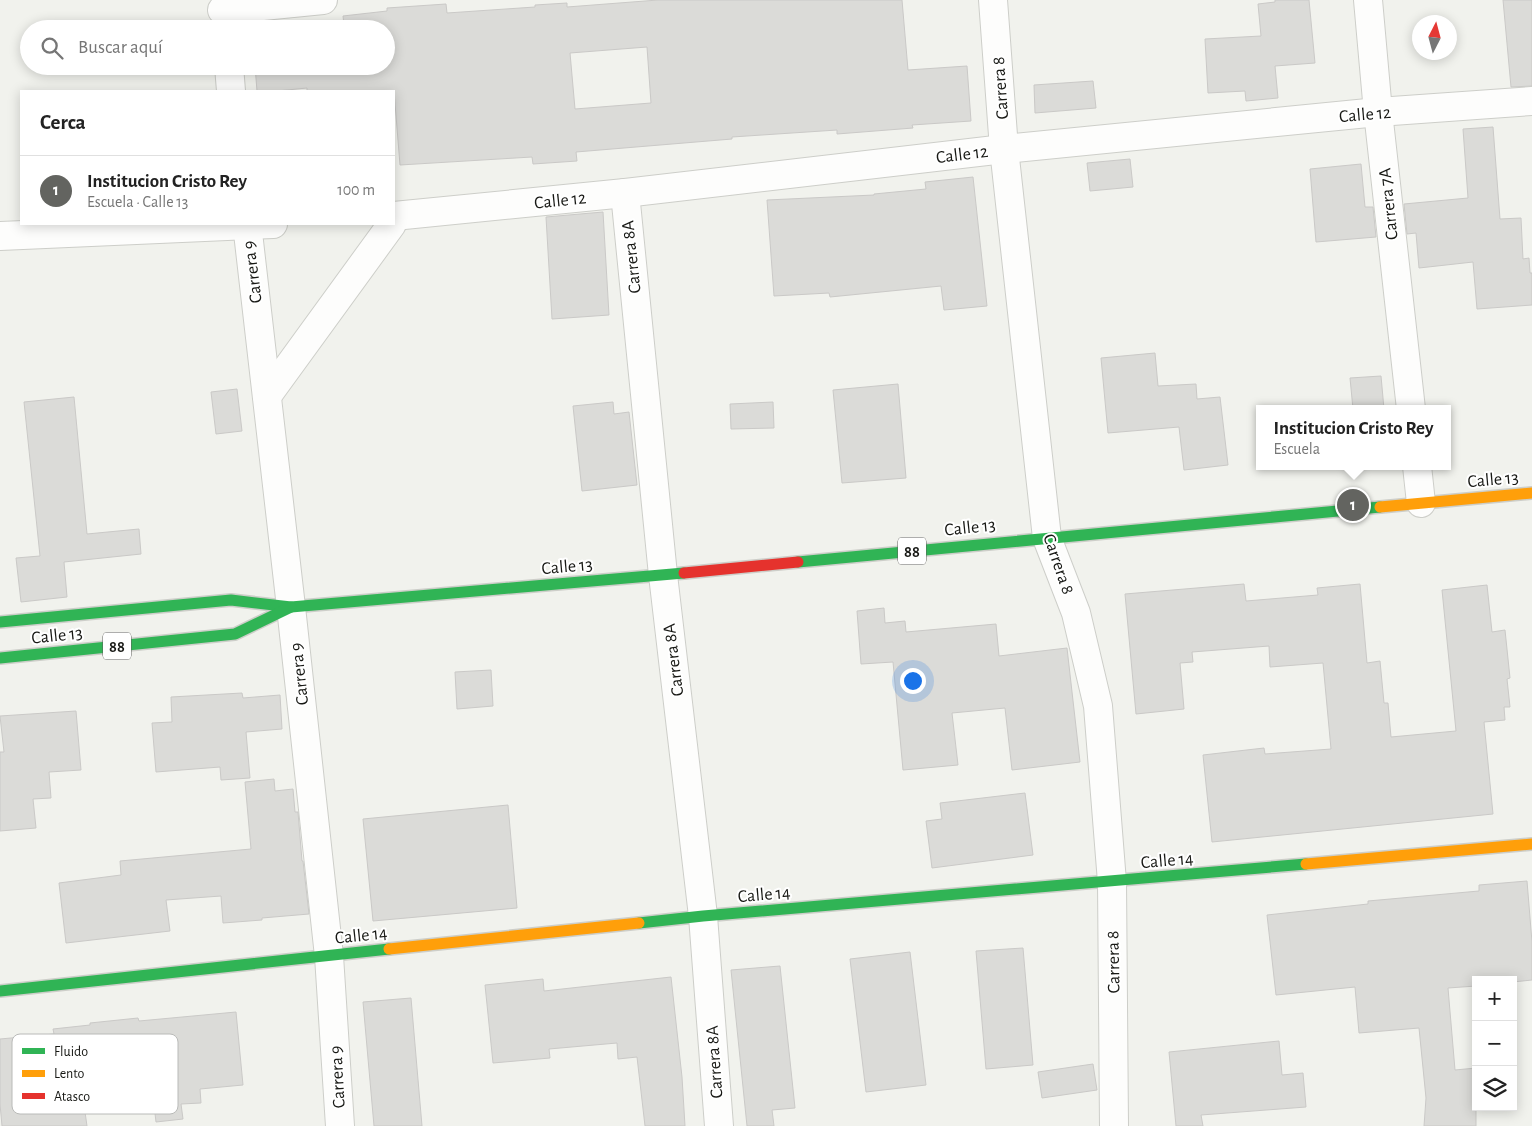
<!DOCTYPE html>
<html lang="es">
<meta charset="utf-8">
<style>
body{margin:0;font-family:"Alegreya Sans",sans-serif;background:#f6f6f6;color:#222}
.controls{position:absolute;right:15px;bottom:15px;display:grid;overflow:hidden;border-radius:0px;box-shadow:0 2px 12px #0003}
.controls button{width:45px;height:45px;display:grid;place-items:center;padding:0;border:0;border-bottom:1px solid #e0e0e0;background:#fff;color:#222;font:25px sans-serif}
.compass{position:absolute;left:1412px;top:15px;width:45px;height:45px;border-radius:50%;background:#fff;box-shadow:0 2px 12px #0003;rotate:6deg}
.you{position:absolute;left:912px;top:680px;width:18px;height:18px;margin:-12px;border:4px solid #fff;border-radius:50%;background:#1a73e8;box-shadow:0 0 0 8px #1a73e833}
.badge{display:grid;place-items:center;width:32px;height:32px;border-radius:50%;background:#636460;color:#fff;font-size:16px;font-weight:700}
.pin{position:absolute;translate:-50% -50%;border:2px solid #fff;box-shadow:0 1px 5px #0006}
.popup{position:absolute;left:1256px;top:405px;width:195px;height:65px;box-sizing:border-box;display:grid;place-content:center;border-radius:0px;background:#fff;filter:drop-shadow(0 1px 4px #0005);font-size:16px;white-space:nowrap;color:#767676}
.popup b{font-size:19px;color:#222}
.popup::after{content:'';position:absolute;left:50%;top:100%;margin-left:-10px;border:10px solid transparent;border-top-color:#fff}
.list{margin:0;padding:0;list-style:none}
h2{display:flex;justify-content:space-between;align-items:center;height:65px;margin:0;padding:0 20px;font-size:21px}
h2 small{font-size:16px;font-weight:400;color:#767676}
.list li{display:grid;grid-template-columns:32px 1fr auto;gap:15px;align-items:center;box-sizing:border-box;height:70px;padding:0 20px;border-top:1px solid #e0e0e0}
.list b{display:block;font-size:19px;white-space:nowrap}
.list p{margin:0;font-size:16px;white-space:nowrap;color:#767676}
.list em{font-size:16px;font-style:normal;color:#767676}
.icon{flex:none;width:28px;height:28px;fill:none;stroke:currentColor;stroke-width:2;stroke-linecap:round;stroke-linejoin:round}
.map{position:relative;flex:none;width:1532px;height:1126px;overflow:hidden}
.search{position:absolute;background:#fff;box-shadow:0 2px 12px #0003;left:20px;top:20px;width:375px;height:55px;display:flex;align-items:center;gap:12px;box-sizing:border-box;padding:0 18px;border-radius:28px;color:#767676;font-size:19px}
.panel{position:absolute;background:#fff;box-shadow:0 2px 12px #0003;left:20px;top:90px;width:375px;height:135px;border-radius:0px}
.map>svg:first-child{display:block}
.building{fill:#dbdbd8;stroke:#cac9c7;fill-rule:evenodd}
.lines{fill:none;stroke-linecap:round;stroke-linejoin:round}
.street-casing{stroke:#cdcec9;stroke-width:30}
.fast-casing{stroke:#cdcec9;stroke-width:14}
.slow-casing{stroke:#cdcec9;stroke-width:14}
.jam-casing{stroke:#cdcec9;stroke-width:14}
.street{stroke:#fdfdfc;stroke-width:28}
.fast{stroke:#30b455;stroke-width:11}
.slow{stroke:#ff9f0a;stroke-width:11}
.jam{stroke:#e5322d;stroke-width:11}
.labels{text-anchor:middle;stroke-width:4;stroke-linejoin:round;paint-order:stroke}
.shield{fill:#fff;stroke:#5d5d5a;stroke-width:1}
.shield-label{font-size:16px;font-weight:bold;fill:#171814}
.street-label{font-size:18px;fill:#171814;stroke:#fff}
.key{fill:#fff;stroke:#b9bab8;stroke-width:1}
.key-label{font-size:14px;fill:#171814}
</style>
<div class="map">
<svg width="1532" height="1126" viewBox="0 0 1532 1126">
<rect width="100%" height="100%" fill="#f1f2ed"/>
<!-- building -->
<g class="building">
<path d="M658,0h244l6,70 59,-4 4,55 -59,4 1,3 -76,6v-4l-105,7v2l-156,13 1,9 -44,3 -1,-7 -132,8 -6,-74h-87v-3l-30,3h-20l-2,-25h131v-37h-85l43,-4 -1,-9 44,-5v-3l59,-4 1,9 88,-6v-2l32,-2v4zM647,47l4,56 -76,6 -5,-56z"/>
<polygon points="1275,0 1309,0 1315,63 1275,66 1278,98 1246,101 1245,91 1208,93 1205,39 1261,36 1258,4 1275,2"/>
<polygon points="1503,0 1532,0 1532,86 1511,87"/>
<polygon points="1093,81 1096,108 1035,113 1034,85"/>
<polygon points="1493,127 1500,219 1521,218 1523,259 1529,258 1530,273 1532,273 1532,305 1477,309 1473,262 1419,268 1416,233 1407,234 1404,204 1468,198 1463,129"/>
<polygon points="1130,159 1133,187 1090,191 1087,163"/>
<polygon points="1361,164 1365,207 1373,207 1376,237 1316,242 1310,169"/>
<polygon points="973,177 987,306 944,310 941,286 830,297 829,293 774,296 767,200 874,195 874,194 926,189 925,182"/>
<polygon points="603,212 609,315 552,319 546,217"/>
<polygon points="1155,353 1158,386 1196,384 1197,399 1220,397 1228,465 1184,470 1179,427 1108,433 1101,358"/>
<polygon points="1381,376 1384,409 1353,409 1350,378"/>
<polygon points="898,384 906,478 842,483 833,390"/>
<polygon points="237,389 242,431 216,434 211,392"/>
<polygon points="74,397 87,534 139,529 141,554 64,562 67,597 21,602 16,558 40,556 24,402"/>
<polygon points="613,402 614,414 629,412 637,485 582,491 573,406"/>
<polygon points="773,402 774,428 731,429 730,404"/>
<polygon points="1244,584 1246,601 1318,595 1317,588 1360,584 1367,663 1380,661 1384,703 1388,703 1391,737 1456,731 1442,590 1487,585 1492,632 1505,630 1510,678 1507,679 1510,707 1504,707 1505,720 1484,722 1493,814 1212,842 1203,755 1264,748 1265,754 1331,749 1323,663 1270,667 1269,646 1192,652 1193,662 1180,663 1184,709 1136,714 1125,594"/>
<polygon points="884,608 885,623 905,621 906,632 996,624 999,656 1067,648 1080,762 1012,770 1005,708 952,713 958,765 903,770 893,662 861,664 857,611"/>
<polygon points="491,670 493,706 457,709 455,672"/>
<polygon points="242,693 243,698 280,695 282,729 246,732 250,778 221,780 220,767 156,772 152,723 172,722 171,697"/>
<polygon points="76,711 81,770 49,772 51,798 33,799 36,828 0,831 0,752 4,752 0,716"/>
<polygon points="274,779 275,791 293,789 295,812 298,812 302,861 303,861 309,914 262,918 262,920 223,923 221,896 166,900 170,931 66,943 59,883 121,875 120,861 251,849 245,782"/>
<polygon points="1025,793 1033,855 932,868 926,821 942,819 940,803"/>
<polygon points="508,805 517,908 373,921 363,819"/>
<polygon points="1527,881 1532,942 1532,980 1513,982 1513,980 1476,980 1476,986 1448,988 1455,1070 1476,1068 1476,1126 1424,1126 1426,1098 1419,1028 1359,1033 1355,987 1276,995 1267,915 1368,904 1368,901 1479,891 1479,885"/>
<polygon points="1023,948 1033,1065 986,1069 976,951"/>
<polygon points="910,952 926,1085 866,1092 850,959"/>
<polygon points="780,966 795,1108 772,1110 774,1126 747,1126 731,970"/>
<polygon points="671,977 682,1077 685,1126 645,1126 637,1057 618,1059 617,1043 549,1049 550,1058 493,1063 485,985 543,979 544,991"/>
<polygon points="411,998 422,1126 374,1126 363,1002"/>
<polygon points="236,1012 243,1085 200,1089 201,1103 181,1104 183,1119 156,1122 154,1105 85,1112 87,1126 2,1126 0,1104 0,1039 54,1034 53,1029 90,1025 90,1023 138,1018 139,1021"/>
<polygon points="1279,1041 1282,1075 1303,1073 1306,1107 1201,1115 1203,1126 1176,1126 1169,1052"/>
<polygon points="1093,1064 1097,1090 1042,1098 1038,1072"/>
</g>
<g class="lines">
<defs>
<g id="street">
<polyline points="993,0 1004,149 1047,538 1076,613 1098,706 1112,882 1114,1126"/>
<polyline points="1368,0 1378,112 1411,409"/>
<polyline points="222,10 323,0"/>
<polyline points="229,66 231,91"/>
<polyline points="625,193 663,575 703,916 719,1126"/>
<polyline points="394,216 625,193 1004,149 1378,112 1532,101"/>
<polyline points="247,224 291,607 329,956 340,1126"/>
<polyline points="0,236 273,224"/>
<polyline points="267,396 392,224"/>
<polyline points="1417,466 1421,503"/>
</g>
<g id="fast">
<polyline points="798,562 1380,507"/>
<polyline points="0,622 231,600 291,607 684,573"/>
<polyline points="0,658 235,634 291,607"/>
<polyline points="639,923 703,916 1306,864"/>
<polyline points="0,991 389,949"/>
</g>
<g id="slow">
<polyline points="1380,507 1532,493"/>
<polyline points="1306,864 1532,844"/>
<polyline points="389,949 639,923"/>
</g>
<polyline id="jam" points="684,573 798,562"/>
</defs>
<!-- street casing -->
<use href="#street" class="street-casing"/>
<!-- fast casing -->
<use href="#fast" class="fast-casing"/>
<!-- slow casing -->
<use href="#slow" class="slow-casing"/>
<!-- jam casing -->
<use href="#jam" class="jam-casing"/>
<!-- street -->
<use href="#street" class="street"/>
<!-- fast -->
<use href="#fast" class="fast"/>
<!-- slow -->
<use href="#slow" class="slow"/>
<!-- jam -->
<use href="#jam" class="jam"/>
</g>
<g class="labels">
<!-- shield labels -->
<g class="shield">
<rect x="898" y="537.5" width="28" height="27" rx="4"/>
<rect x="103" y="632.5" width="28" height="27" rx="4"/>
</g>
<g class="shield-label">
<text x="912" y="557">88</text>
<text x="117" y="652">88</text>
</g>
<!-- street labels -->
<g class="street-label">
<text transform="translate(1000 88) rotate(-94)" y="6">Carrera 8</text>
<text transform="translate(1365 114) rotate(-5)" y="6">Calle 12</text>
<text transform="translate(962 154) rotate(-7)" y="6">Calle 12</text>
<text transform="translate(560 200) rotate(-6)" y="6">Calle 12</text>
<text transform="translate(1388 204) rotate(-96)" y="6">Carrera 7A</text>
<text transform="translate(631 257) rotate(-96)" y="6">Carrera 8A</text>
<text transform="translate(252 272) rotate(-97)" y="6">Carrera 9</text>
<text transform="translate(1493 479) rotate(-5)" y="6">Calle 13</text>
<text transform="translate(970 527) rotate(-6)" y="6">Calle 13</text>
<text transform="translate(1059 564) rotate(71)" y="6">Carrera 8</text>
<text transform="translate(567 566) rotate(-5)" y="6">Calle 13</text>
<text transform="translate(57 635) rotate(-6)" y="6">Calle 13</text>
<text transform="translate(673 660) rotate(-97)" y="6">Carrera 8A</text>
<text transform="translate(299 674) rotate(-96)" y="6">Carrera 9</text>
<text transform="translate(1167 860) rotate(-5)" y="6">Calle 14</text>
<text transform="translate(764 894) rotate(-5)" y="6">Calle 14</text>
<text transform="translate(361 935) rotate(-6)" y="6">Calle 14</text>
<text transform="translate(1113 962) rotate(-91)" y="6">Carrera 8</text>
<text transform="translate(714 1062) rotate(-94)" y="6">Carrera 8A</text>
<text transform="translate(337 1077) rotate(-93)" y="6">Carrera 9</text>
</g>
</g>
<!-- legend -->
<rect x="12" y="1034" width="166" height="80" rx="8" class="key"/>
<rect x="22" y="1048" width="23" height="6" fill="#30b455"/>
<rect x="22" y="1070" width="23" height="7" fill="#ff9f0a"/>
<rect x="22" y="1093" width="23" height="6" fill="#e5322d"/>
<g class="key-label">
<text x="54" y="1056">Fluido</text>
<text x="54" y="1078">Lento</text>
<text x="54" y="1101">Atasco</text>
</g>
</svg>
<div class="controls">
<button>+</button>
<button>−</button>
<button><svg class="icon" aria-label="layers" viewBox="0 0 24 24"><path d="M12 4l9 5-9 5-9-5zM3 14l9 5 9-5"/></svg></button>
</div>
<svg class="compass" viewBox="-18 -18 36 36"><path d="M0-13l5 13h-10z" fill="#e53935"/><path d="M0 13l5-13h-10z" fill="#767676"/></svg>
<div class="you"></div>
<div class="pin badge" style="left:1353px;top:505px">1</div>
<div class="popup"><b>Institucion Cristo Rey</b>Escuela</div>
<div class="search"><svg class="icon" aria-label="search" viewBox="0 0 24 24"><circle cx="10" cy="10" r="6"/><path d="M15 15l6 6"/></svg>Buscar aquí</div>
<section class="panel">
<h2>Cerca<small></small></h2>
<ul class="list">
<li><span class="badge">1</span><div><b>Institucion Cristo Rey</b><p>Escuela · Calle 13</p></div><em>100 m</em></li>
</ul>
</section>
</div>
